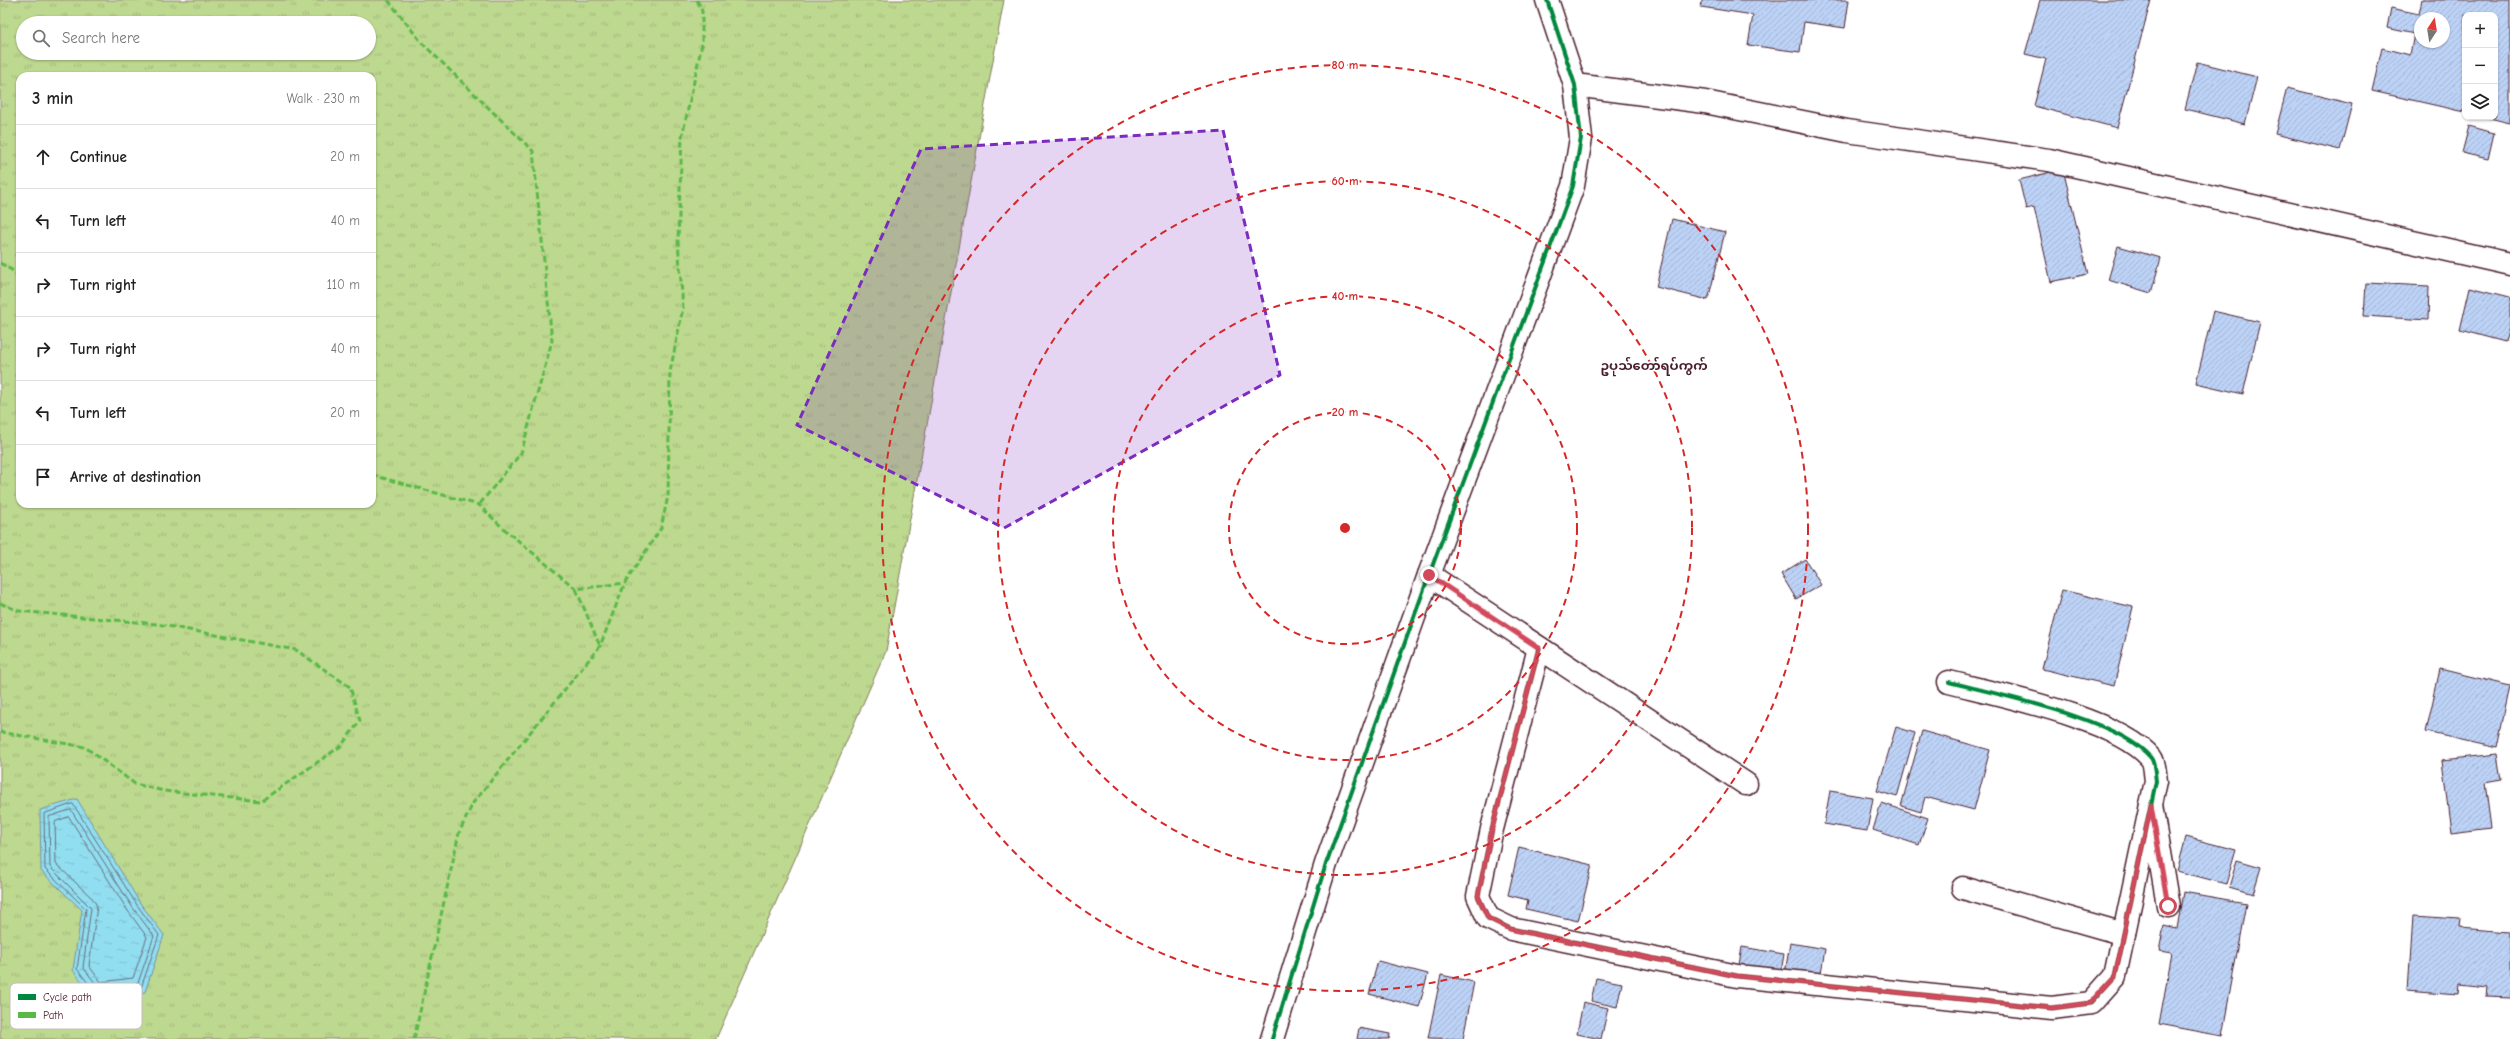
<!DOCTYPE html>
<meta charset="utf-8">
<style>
body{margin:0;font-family:"Comic Neue","Noto Sans Myanmar",sans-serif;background:#f6f6f6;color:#222}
.controls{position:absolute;right:12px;top:12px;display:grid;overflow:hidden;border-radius:8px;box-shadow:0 1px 3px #0004}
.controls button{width:36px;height:36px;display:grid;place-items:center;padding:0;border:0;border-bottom:1px solid #e0e0e0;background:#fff;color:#222;font:20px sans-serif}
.compass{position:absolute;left:2414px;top:12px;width:36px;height:36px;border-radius:50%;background:#fff;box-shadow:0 1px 3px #0004;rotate:12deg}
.stop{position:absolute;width:12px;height:12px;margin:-9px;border:3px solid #d1495b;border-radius:50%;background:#fff}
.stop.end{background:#d1495b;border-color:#fff;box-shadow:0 1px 4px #0008}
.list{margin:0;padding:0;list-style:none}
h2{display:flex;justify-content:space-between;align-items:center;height:52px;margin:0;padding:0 16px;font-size:17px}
h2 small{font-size:13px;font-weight:400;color:#767676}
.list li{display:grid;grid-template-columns:26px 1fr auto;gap:12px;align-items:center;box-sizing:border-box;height:64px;padding:0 16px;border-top:1px solid #e0e0e0}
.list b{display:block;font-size:15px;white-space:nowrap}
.list em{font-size:13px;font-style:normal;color:#767676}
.icon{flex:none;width:22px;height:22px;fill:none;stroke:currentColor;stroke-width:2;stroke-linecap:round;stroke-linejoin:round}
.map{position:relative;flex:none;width:2510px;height:1039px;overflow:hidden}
.search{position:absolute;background:#fff;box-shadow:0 1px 3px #0004;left:16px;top:16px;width:360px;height:44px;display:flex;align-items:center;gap:10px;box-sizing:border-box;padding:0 14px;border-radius:22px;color:#767676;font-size:15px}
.panel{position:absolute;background:#fff;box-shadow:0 1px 3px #0004;left:16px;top:72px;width:360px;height:436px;border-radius:12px}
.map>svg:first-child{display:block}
.grass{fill:url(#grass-tufts);stroke:#847c5d;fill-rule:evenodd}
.water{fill:url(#water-ripples);stroke:#7592a2}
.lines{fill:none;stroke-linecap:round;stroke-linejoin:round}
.shore{stroke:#666b7a;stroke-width:1}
.building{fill:url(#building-hatch);stroke:#4a1f2b;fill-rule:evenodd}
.lane-casing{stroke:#4a1f2b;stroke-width:25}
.street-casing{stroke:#4a1f2b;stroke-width:25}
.lane{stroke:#fff;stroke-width:22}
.street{stroke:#fff;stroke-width:22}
.quiet{stroke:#58b947;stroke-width:3;stroke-dasharray:6 3;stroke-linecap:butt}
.cycleway-casing{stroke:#fff;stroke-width:6}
.cycleway{stroke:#00873e;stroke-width:4}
.route{stroke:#d1495b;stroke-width:5}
.marked{fill:#7b2cbf;fill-opacity:0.2;stroke:#7b2cbf;stroke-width:3;stroke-dasharray:8 5;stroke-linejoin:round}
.ring{fill:none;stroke:#d62828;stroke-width:2;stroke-dasharray:7 5}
.labels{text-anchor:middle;stroke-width:3.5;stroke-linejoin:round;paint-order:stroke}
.quarter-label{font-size:13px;font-weight:bold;fill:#4a1f2b;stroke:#fff}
.key{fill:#fff;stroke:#c9bcbf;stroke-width:1}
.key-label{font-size:11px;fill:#4a1f2b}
.centre{fill:#d62828;stroke:#fff;stroke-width:2}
.ring-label{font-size:12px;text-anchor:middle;font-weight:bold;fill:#d62828;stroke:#fff;stroke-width:3.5;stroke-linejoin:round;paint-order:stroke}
</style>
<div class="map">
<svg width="2510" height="1039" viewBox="0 0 2510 1039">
<defs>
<pattern id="grass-tufts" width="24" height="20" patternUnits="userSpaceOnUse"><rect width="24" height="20" fill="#bdd88f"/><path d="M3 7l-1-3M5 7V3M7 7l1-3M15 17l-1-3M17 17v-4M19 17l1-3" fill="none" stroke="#a4b97c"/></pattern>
<pattern id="water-ripples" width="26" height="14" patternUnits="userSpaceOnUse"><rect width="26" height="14" fill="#91def1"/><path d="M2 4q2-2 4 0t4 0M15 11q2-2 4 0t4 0" fill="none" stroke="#7fbecf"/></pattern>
<pattern id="building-hatch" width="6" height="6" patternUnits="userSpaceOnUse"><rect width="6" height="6" fill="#bcd2f6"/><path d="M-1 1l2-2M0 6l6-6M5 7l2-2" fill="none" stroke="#a3b4d3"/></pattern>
</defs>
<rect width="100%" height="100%" fill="#fff"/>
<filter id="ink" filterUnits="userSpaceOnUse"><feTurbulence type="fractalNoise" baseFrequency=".025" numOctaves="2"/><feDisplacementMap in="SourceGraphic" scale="8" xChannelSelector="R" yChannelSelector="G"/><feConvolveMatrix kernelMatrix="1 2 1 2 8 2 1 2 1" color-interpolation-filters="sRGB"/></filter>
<g filter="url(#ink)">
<!-- grass -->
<path class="grass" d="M0,0h1004l-118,651 -170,388h-716zM23,23h346v30h-346zM20,76h352v428h-352z"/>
<!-- water -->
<polygon class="water" points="77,799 140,903 164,935 145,992 94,998 73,970 82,910 41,871 40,810"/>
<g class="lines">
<!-- shore -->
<g class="shore">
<polygon points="73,804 137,905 159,935 141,988 96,993 77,969 86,909 45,869 44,814"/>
<polygon points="71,810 133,908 154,936 138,983 99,988 83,967 91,908 50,867 49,817"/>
<polygon points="69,817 128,911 147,937 133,978 101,982 89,966 97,906 93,899 56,864 55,822"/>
</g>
</g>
<!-- building -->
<g class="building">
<polygon points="1702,0 1849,0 1845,28 1804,22 1800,52 1748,45 1753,15 1701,7"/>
<polygon points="2040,0 2151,0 2117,128 2034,106 2046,59 2025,54"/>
<path d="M2422,0h88v123l-25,-6h10v-102h-30v97l-93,-21 10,-43 28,7 4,-21 -27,-6 4,-20 28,6zM2420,18h24v24h-24z"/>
<polygon points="2197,62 2257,77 2245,124 2185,109"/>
<polygon points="2287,88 2352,104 2340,150 2275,134"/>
<polygon points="2469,126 2494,133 2488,159 2462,153"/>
<polygon points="2063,169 2088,274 2051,282 2034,207 2026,209 2019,180"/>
<polygon points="1672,219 1725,232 1708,300 1656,287"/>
<polygon points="2118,246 2161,258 2151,293 2108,280"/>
<polygon points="2366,283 2429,286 2428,320 2364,316"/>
<polygon points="2470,287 2510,297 2510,324 2505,342 2460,330"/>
<polygon points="2213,311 2260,322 2243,394 2196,383"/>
<polygon points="1805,559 1821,585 1796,599 1781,574"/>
<polygon points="2062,590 2133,607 2114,686 2042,669"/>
<polygon points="2440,669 2510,686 2497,748 2426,732"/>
<polygon points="1896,727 1915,733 1897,797 1877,791"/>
<polygon points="1922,731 1990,750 1974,810 1925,797 1921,812 1901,806"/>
<polygon points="2497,754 2501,780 2485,783 2491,828 2451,833 2442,760"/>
<polygon points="1830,791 1873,798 1867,831 1824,824"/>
<polygon points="1881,803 1928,818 1919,845 1873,830"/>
<polygon points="2186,837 2236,850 2226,884 2177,871"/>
<polygon points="1519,847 1592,865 1578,921 1526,909 1528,900 1508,895"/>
<polygon points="2237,860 2261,867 2253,894 2229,887"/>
<polygon points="2183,892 2246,903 2222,1036 2159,1024 2172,953 2159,951 2164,926 2177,929"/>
<polygon points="2413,916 2460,919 2459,928 2510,932 2510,999 2486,998 2487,989 2458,986 2457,995 2408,991"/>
<polygon points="1790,943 1825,949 1820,979 1785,973"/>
<polygon points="1742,947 1784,954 1781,972 1739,965"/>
<polygon points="1378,961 1428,974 1419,1007 1369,994"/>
<polygon points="1441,975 1474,982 1463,1039 1428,1038"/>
<polygon points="1596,978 1622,983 1617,1007 1591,1001"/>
<polygon points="1583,1002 1608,1008 1601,1039 1577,1034"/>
<polygon points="1359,1028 1390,1034 1389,1039 1357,1039"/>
</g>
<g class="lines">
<defs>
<g id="lane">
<polyline points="1575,85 1705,102 1847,131 2049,160 2510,264"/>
<polyline points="2151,805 2168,906"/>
</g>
<g id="street">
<polyline points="1429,575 1746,784"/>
<path d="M1539,648l-47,181 -14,67 10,22 23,11 226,47 315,32 39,-5 24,-27 41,-195c-1,-6 -1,-18 -5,-23 -32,-39 -151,-63 -202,-76"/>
<polyline points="1963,888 2124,934"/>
<polyline points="1272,1039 1326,864 1429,575 1573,186 1581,138 1575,85 1547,0"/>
</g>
</defs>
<!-- lane casing -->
<use href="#lane" class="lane-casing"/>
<!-- street casing -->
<use href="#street" class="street-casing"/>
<!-- lane -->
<use href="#lane" class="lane"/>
<!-- street -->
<use href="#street" class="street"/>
<!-- quiet -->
<g class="quiet">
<polyline points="388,0 422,43 533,151 552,341 521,453 479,505"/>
<polyline points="0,263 20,275"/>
<polyline points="372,475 479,505 502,527 576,589 625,583"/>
<polyline points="576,589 600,646"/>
<polyline points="0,603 19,611 157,624 296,650 350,687 360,721 341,746 261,801 164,791 135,784 85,747 0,732"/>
<polyline points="414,1039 459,833 473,803 600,646 625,583 661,528 668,496 670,372 683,308 678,241 682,137 702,44 702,11 697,0"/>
</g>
<defs>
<g id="cycleway">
<path d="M1539,648l-47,181 -14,67 10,22 23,11 226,47 315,32 39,-5 24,-27 41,-195c-1,-6 -1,-18 -5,-23 -32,-39 -151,-63 -202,-76"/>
<polyline points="1272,1039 1326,864 1429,575 1573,186 1581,138 1575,85 1547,0"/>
</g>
</defs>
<!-- cycleway casing -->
<use href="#cycleway" class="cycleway-casing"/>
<!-- cycleway -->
<use href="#cycleway" class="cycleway"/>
</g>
</g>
<g class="lines" filter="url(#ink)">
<!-- route -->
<polyline class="route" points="1429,575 1539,648 1492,829 1478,896 1488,918 1510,929 1737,976 2052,1008 2090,1003 2115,976 2151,805 2168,906"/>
</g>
<!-- marked area -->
<path class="marked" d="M1223,130l57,245 -276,153 -207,-103 124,-276z"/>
<!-- distance rings -->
<g class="ring">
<circle cx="1345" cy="528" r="116"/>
<circle cx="1345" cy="528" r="232"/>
<circle cx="1345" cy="528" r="347"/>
<circle cx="1345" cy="528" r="463"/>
</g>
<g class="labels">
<!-- quarter labels -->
<g class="quarter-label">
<text x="1654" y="370">ဥပုသ်တော်ရပ်ကွက်</text>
</g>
</g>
<!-- legend -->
<rect x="10" y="983" width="132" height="46" rx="6" class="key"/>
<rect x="18" y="994" width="18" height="6" fill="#00873e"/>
<rect x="18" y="1012" width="18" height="6" fill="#58b947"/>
<g class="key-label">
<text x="43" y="1001">Cycle path</text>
<text x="43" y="1019">Path</text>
</g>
<circle cx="1345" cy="528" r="6" class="centre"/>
<g class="ring-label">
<text x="1345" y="69">80 m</text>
<text x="1345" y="185">60 m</text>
<text x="1345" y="300">40 m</text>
<text x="1345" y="416">20 m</text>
</g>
</svg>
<div class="controls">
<button>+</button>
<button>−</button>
<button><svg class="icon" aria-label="layers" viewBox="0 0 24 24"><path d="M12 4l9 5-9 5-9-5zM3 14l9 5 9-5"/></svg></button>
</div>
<svg class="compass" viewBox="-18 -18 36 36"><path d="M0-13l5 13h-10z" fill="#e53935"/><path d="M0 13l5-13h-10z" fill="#767676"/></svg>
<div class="stop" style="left:2168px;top:906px"></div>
<div class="stop end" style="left:1429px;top:575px"></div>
<div class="search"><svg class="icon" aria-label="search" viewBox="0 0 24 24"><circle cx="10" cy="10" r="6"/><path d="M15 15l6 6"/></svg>Search here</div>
<section class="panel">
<h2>3 min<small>Walk · 230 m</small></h2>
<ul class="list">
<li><svg class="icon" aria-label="ahead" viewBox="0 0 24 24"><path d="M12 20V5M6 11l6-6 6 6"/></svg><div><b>Continue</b></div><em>20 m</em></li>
<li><svg class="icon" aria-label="left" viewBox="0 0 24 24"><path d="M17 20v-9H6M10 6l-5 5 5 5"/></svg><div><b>Turn left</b></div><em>40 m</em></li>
<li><svg class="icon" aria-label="right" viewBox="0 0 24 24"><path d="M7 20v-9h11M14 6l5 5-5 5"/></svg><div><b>Turn right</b></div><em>110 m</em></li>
<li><svg class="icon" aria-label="right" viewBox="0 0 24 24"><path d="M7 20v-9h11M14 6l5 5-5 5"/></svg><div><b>Turn right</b></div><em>40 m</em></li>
<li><svg class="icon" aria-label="left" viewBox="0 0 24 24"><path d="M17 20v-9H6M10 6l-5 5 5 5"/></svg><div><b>Turn left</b></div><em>20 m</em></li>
<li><svg class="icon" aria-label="arrive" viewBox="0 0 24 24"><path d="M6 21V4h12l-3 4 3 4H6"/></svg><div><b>Arrive at destination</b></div></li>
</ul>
</section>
</div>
